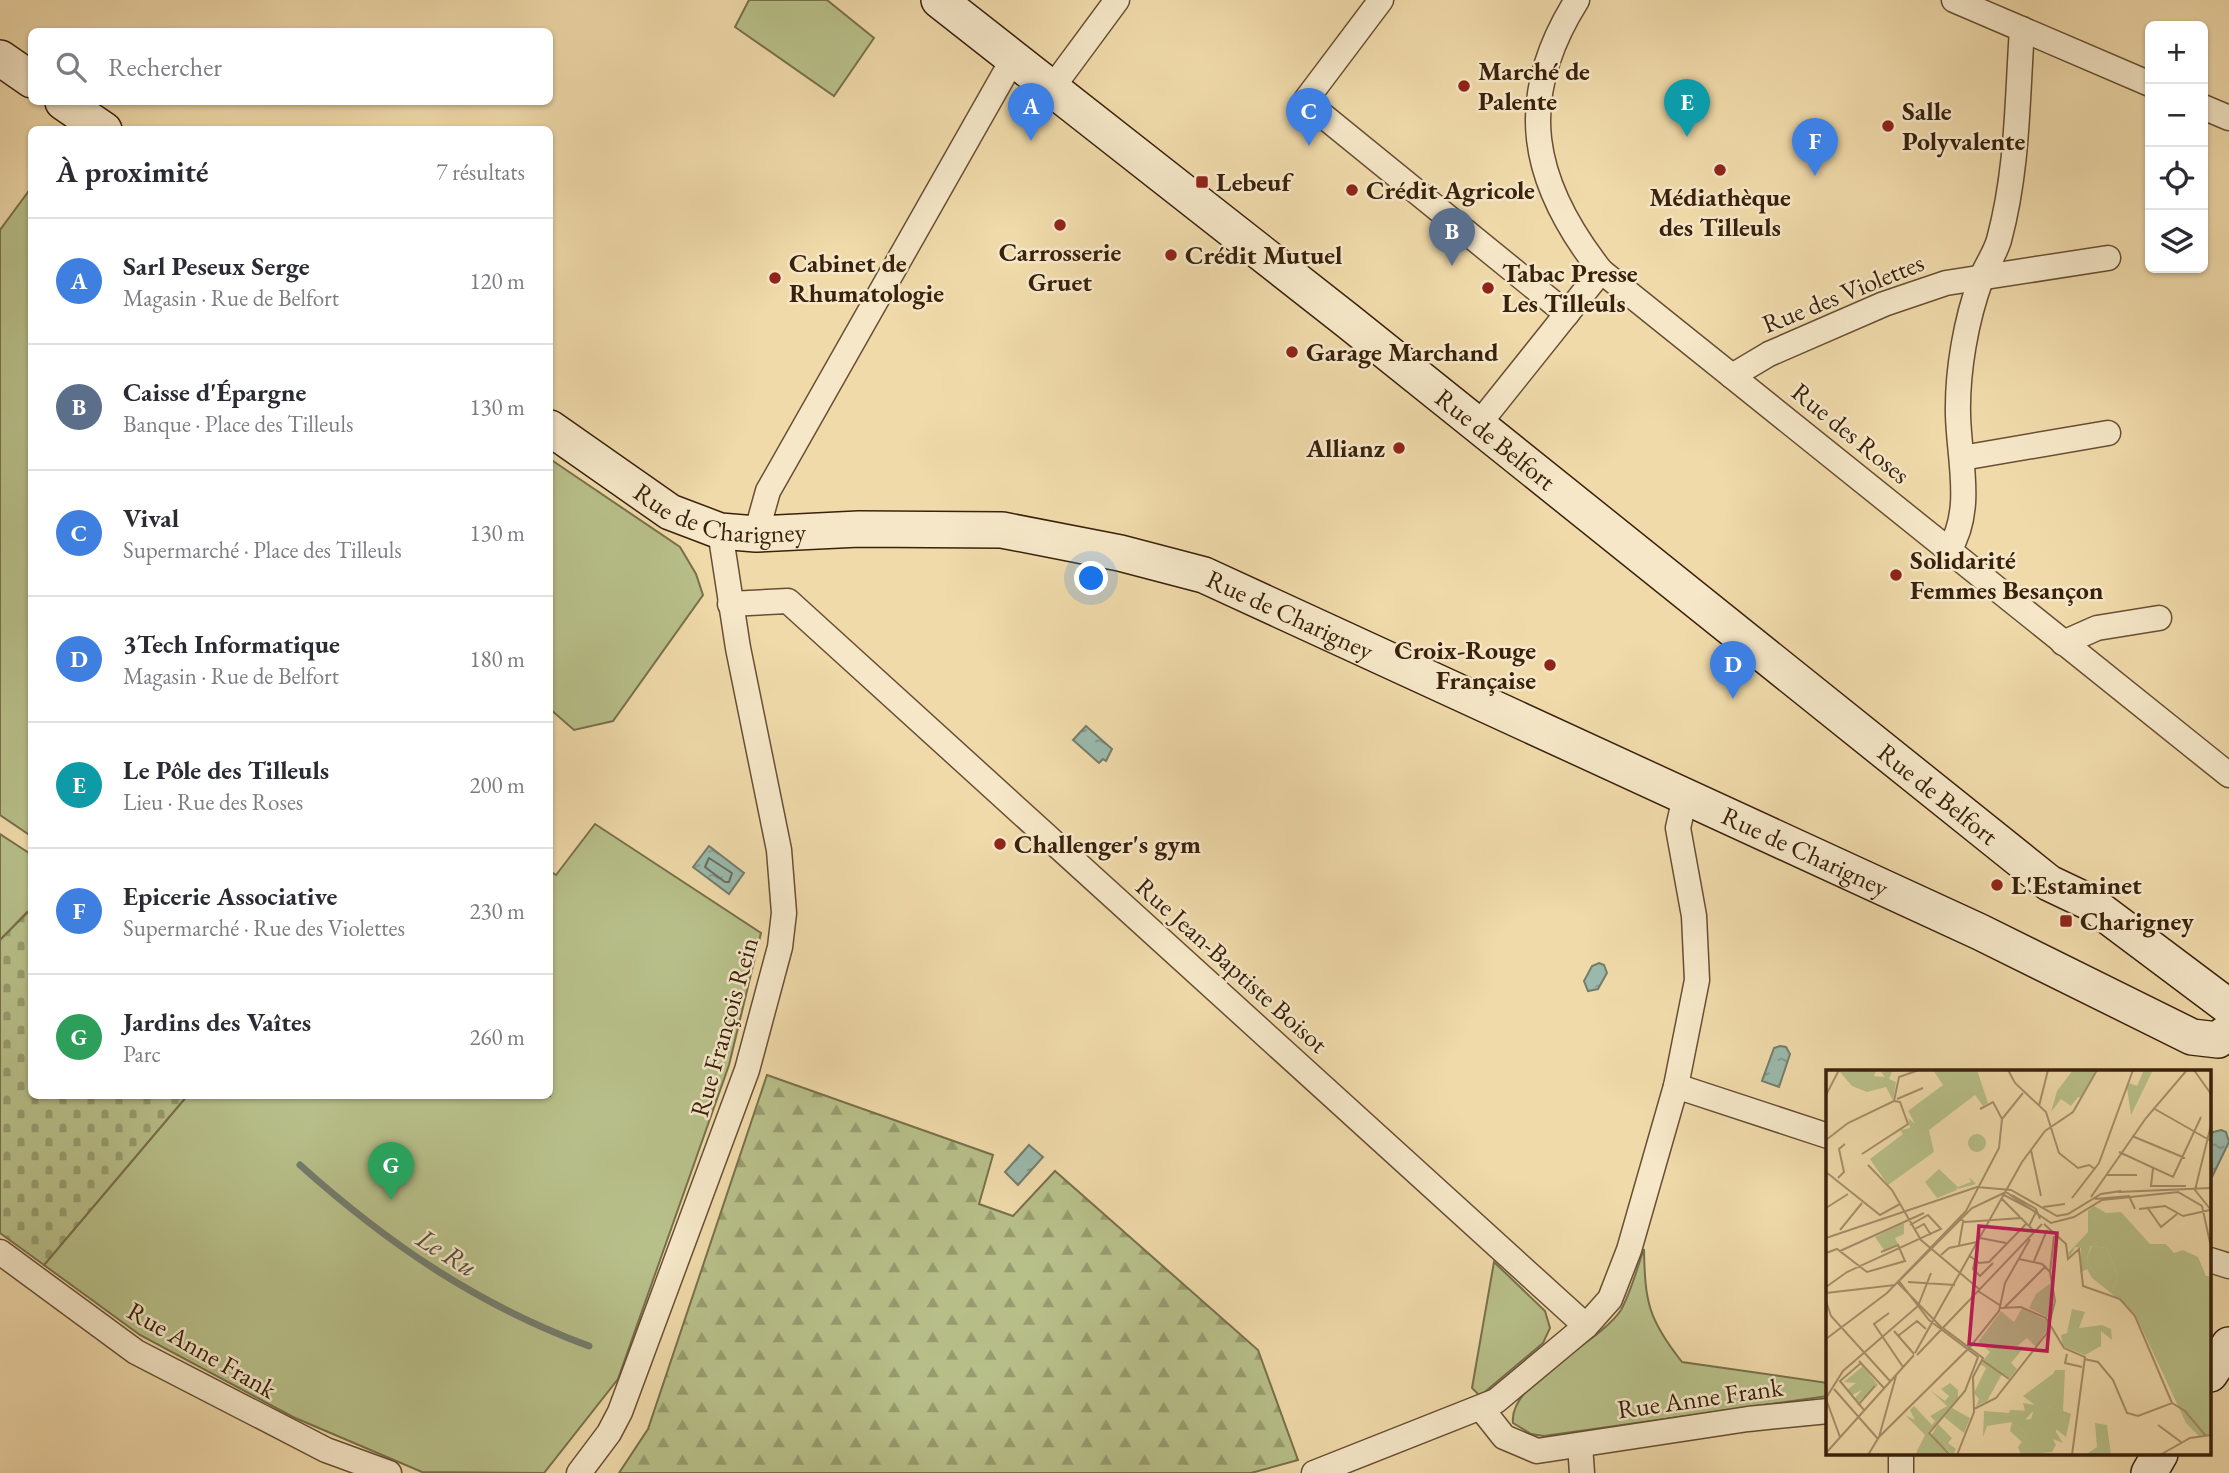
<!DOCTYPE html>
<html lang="fr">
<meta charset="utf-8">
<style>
body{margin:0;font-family:"EB Garamond",serif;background:#f7f7f7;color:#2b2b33}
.controls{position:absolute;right:21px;top:21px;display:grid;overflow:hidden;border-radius:10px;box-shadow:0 2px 5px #0004}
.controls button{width:63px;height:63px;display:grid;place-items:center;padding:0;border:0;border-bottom:2px solid #e1e1e2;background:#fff;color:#2b2b33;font:35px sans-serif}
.you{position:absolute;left:1092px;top:579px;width:24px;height:24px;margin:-18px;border:5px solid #fff;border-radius:50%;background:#1a73e8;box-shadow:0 0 0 10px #1a73e833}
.badge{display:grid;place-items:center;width:46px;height:46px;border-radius:50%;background:#111827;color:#fff;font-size:23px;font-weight:700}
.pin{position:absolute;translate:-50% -58px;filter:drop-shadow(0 2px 4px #0008)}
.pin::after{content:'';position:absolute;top:37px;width:24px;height:21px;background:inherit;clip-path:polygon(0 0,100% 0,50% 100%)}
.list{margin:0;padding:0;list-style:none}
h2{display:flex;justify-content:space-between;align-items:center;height:91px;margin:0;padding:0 28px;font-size:30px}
h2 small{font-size:23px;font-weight:400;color:#7c7c81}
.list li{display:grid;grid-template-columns:46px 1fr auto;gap:21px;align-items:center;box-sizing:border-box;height:126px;padding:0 28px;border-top:2px solid #e1e1e2}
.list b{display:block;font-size:26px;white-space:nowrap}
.list p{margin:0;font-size:23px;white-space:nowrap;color:#7c7c81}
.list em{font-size:23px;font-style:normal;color:#7c7c81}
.icon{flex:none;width:38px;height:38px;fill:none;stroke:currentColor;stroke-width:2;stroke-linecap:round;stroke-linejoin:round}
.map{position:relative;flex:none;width:2229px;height:1473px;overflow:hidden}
.search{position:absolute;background:#fff;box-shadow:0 2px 5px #0004;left:28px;top:28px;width:525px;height:77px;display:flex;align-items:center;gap:18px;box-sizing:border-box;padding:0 24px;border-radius:10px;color:#7c7c81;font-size:26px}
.panel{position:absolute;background:#fff;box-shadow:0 2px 5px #0004;left:28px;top:126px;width:525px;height:973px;border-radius:10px}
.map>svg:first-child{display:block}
.green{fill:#b8c08a;stroke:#79704b;stroke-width:2}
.forest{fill:url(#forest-firs);stroke:#79704b;stroke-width:2}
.cemetery{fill:url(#cemetery-stones);stroke:#79704b;stroke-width:2}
.water{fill:url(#water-ripples);stroke:#747d6d;stroke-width:2}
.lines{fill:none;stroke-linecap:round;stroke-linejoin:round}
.shore{stroke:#6a6e5c;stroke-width:2}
.stream{stroke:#747d6d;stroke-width:7}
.street-casing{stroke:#684f34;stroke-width:27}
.secondary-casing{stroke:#3a210c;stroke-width:38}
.street{stroke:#f5e7c8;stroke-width:24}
.secondary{stroke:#f5e7c8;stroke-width:35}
.poi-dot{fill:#8f2418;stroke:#f5e7c8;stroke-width:2.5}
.labels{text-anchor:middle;stroke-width:5;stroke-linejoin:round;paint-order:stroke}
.poi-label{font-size:26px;font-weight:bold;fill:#3a210c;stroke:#f5e7c8;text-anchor:start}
.street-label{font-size:26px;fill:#3a210c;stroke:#f5e7c8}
.water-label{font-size:28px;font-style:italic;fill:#574f3c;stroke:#f5e7c8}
.inset-road{fill:none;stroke:#a7906b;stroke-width:2}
.view{fill:#c2185b;fill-opacity:0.15;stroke:#c2185b;stroke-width:3.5}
.inset-edge{fill:none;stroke:#3a210c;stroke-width:3.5}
</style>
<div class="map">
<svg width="2229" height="1473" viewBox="0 0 2229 1473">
<defs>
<pattern id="forest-firs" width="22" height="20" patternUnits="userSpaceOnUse" patternTransform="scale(1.75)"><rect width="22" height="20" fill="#b8c08a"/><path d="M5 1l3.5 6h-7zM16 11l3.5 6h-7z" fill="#979c6f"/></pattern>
<pattern id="cemetery-stones" width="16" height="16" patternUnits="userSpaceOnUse" patternTransform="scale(1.75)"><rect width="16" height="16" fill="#b8c08a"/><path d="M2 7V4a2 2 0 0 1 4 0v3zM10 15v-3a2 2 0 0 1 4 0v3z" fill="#979c6f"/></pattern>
<pattern id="water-ripples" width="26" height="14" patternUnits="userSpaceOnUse" patternTransform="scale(1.75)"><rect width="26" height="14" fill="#9abaad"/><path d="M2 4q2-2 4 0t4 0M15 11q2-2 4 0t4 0" fill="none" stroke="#7f978b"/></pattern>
</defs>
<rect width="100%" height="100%" fill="#f0daaa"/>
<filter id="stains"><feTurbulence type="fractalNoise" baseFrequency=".00286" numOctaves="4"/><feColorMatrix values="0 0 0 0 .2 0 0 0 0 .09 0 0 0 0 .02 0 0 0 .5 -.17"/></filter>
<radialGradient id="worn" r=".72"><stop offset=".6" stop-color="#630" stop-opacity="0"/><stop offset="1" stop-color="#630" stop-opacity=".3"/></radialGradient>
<!-- green -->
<g class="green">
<polygon points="749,0 827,0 874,38 834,96 735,27"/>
<polygon points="31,188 32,836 31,836 0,815 0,230"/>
<polygon points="550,459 680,547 696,574 703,595 613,721 574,730 550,709"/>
<polygon points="595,824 761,933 729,1065 618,1379 544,1473 422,1472 293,1417 140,1335 44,1265 187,1096 550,1096 550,871 556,875"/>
<polygon points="0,834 32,855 31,915 27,912 0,940"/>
<path d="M1644,1249c1,53 4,70 38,113l146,21v13l-284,40 -13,-2 -18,-11c-5,-41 85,-78 108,-113 10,-18 16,-42 23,-61z"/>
<polygon points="1494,1262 1545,1311 1550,1328 1543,1343 1480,1396 1472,1388"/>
</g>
<!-- forest -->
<polygon class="forest" points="767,1075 993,1155 979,1204 1013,1216 1055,1171 1258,1350 1298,1460 1251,1473 619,1473 648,1429"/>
<!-- cemetery -->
<polygon class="cemetery" points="28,912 32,915 32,1096 187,1096 44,1265 0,1233 0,940"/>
<!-- water -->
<g class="water">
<polygon points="1086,726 1112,749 1106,761 1103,759 1099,763 1073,740"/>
<polygon points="709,846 744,873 729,894 693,867"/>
<polygon points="1599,963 1604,965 1607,973 1598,989 1588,991 1584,981 1592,966"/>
<polygon points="1780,1046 1786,1047 1790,1054 1779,1087 1762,1081 1774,1048"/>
<polygon points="2221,1130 2226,1132 2229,1142 2212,1177 2210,1139 2213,1132"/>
<polygon points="1029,1145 1043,1157 1018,1185 1005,1172"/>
</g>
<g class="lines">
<!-- shore -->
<polygon class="shore" points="709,858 732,873 729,882 725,882 705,867"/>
<!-- stream -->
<path class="stream" d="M300,1165c88,79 178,140 289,181"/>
<defs>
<g id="street">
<polyline points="1381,0 1305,101 1567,314"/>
<path d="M1577,0c-63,100 -46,182 24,271l628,504"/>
<polyline points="1954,0 2150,84"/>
<polyline points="1052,88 1117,0"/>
<polyline points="2203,107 2229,118"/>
<polyline points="1732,376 1769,354 1884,304 1946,283 2108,258"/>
<polyline points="1478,425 1601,271"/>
<polyline points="1962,458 2108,433"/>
<polyline points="756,534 768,491 1013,59"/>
<path d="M1949,550c25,-40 10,-90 9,-135 -1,-44 8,-95 23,-136 5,-13 14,-25 18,-39 19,-71 18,-138 23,-211"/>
<polyline points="730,604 788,601 1586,1326"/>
<polyline points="2063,643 2097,628 2159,618"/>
<polyline points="1676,1086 1828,1136"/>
<polyline points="0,1252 136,1352 326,1450 389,1473"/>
<polyline points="2210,1260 2229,1266"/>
<polyline points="1481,1408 1504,1437 1537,1451 1748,1419 1828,1411"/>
<polyline points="1580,1445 1582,1473"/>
<polyline points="1901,1454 1901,1473"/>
<polyline points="579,1473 609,1433 620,1412 747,1070 780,947 784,913 779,850 738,648 720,531"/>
<polyline points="1314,1473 1496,1401 1586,1326 1610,1299 1629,1250 1676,1086 1697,980 1694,916 1678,828 1685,797"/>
</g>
<g id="secondary">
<path id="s1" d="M939,0l409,321 701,562 40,19 140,105"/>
<polyline points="0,58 32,80"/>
<polyline points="63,102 104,130"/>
<path id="s2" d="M550,428l120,84 50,19 36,3 103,-5 143,1 118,23 84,22 776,357 212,105 26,3 7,-6"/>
<polyline points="2210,1374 2229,1345"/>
<polyline points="2149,1473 2160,1454"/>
</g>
</defs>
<!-- street casing -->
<use href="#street" class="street-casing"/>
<!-- secondary casing -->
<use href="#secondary" class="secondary-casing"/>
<!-- street -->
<use href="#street" class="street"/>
<!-- secondary -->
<use href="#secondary" class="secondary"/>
</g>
<!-- markers -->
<g class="poi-dot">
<circle cx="1464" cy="86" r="7"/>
<circle cx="1888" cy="126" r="7"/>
<circle cx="1720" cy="170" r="7"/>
<rect x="1195" y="175" width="14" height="14" rx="3.5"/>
<circle cx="1352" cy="190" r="7"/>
<circle cx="1060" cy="225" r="7"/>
<circle cx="1171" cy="255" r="7"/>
<circle cx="775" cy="278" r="7"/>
<circle cx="1488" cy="288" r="7"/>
<circle cx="1292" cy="352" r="7"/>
<circle cx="1399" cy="448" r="7"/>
<circle cx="1896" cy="575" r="7"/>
<circle cx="1550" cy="665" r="7"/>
<circle cx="1000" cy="844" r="7"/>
<circle cx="1997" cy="885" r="7"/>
<rect x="2059" y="914" width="14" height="14" rx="3.5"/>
</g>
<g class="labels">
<!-- poi labels -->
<g class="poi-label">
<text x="1478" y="80">Marché de<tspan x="1478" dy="30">Palente</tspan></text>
<text x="1902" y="120">Salle<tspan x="1902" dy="30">Polyvalente</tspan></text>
<text x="1216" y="191">Lebeuf</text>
<text x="1366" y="199">Crédit Agricole</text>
<text x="1720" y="206" text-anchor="middle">Médiathèque<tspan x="1720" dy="30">des Tilleuls</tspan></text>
<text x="1060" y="261" text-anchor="middle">Carrosserie<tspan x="1060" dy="30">Gruet</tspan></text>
<text x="1185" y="264">Crédit Mutuel</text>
<text x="789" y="272">Cabinet de<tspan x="789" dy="30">Rhumatologie</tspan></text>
<text x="1502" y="282">Tabac Presse<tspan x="1502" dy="30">Les Tilleuls</tspan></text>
<text x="1306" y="361">Garage Marchand</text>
<text x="1385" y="457" text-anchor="end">Allianz</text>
<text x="1910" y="569">Solidarité<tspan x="1910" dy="30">Femmes Besançon</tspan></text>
<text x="1536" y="659" text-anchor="end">Croix-Rouge<tspan x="1536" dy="30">Française</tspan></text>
<text x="1014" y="853">Challenger's gym</text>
<text x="2011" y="894">L'Estaminet</text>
<text x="2080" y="930">Charigney</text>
</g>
<!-- street labels -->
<g class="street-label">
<text transform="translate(1843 293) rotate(-22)" y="9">Rue des Violettes</text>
<text transform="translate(1851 433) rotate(39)" y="9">Rue des Roses</text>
<text dy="9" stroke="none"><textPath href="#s1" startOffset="709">Rue de Belfort</textPath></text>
<text dy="9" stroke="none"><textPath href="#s2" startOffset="196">Rue de Charigney</textPath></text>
<text dy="9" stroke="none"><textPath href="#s2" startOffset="784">Rue de Charigney</textPath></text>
<text dy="9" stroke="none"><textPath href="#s1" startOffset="1276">Rue de Belfort</textPath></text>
<text dy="9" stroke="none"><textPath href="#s2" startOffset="1351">Rue de Charigney</textPath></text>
<text transform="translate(1232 965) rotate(42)" y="9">Rue Jean-Baptiste Boisot</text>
<text transform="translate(724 1027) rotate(-74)" y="9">Rue François Rein</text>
<text transform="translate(202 1350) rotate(30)" y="9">Rue Anne Frank</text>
<text transform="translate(1700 1398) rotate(-8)" y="9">Rue Anne Frank</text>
</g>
<!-- water labels -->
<g class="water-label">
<text transform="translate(447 1252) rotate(32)" y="10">Le Ru</text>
</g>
</g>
<!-- overview -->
<g transform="translate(1826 1070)">
<rect width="385" height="385" fill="#f0daaa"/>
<path d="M50,0l-2,6 11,1 -4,-5 5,-2h31l-25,2 -3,7 7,3 -3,18 -7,-13 -19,5 -15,-6 -12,-14zM107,0h44l11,33 -5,3 -8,-11 -46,35 5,22 -46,33 -18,-26 33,-25 -3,-4 10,-2 -2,-10 7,6 -7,-13 35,-26zM247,0h23l-15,28 -3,-1 -7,9 -10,-7 -10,13 6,-21zM142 73a9 9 0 1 1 18 0a9 9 0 1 1-18 0ZM113,99l19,18 13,-5 -2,-5 7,7 -18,5 -2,-2 1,3 -20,8 -12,-16zM266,176l15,2 11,30 -7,15 -19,-15 4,-3 -10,-15zM196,238l28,14 -2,6 -12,19 -9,-9 -10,8 4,5 -10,12 6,6 -7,9 -8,-4 -15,27 -11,5 3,-7 -5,-6 12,-25 -6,-4 10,-12 -12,-10 23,-31 13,11zM246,239l13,3 -6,16 23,-3 9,4 1,11 -11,-9v15l-16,9 -22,-9 -2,-11 6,-2zM229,300h10l-2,41 8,3 -5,23 -10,-8v-18l-9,-5 1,-21zM124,313l8,7v9l-30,33 21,23h-34l10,-20 -20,-20 10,5 -5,-10 4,-4 18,19 3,-4 -5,-5 17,-10 -17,-16 15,11 4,-5 -8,-7zM126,338l18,10 -6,15 -20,-16zM184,340l23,1 -13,15 6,10 -4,6 -12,-11 2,-9 -25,4 -4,11 1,-26 25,2zM112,354l14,14 -4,5 8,6 -3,6 -22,-19z" fill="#b8c08a"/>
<path d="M318,0h9l-22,45 -4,-27 2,-5 8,3zM268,136l12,7 15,-1 29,32h16l8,9 9,-3 15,7 8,19h5v159l-12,1 -13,-13 -51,-109 -24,-21 7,-15 -11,-30 -16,-2 -5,14 10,15 -4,3 -5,-9 -7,4 1,-25 -6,-1 -5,9 -2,-3 20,-21v-21zM226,212l2,18 -3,19 -22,-11 7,-14zM228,303l-6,12 3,17 -4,4 11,6 -2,20 7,11 -10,-4 3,6 -4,7 -31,3 -3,-8 8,-11 -9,-15 14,-2 2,-7 -8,-1 -2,-8 12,2 -12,-9zM269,353l12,2 4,30h-26l12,-8z" fill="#b8c08a"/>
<path d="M78,153v11l-9,4 3,6 -14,6 -9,-13zM37,296l15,19 -20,17 -3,-4 7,-8 -10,5 -5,-5 9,-7 -12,-1z" fill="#b8c08a"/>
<path class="inset-road" d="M182,0l7,13 31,29 13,41 19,15 11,-3 6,4M368,0l17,24M0,25l13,-25M71,29l26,-11M213,36l9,-36M327,38l58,33M154,39l13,-7 9,17M385,55l-16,65 16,20M306,66l53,22M0,70l22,-17 46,-22 5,-24 20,-7M205,80l10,46M293,82l54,25 28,-60M36,84l46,-30 -8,-22 -6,-1M42,95l24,25 29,50 58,49M327,98l-2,18h35M0,102l54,43 20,-11M281,105h30M12,108l6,-6 -5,-23 6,-5M292,122l93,-4M178,125l32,17 -7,14M186,125l24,14 4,10M265,127l55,-79 41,-48M246,128l27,-35 34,-93M176,129l18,18M269,129l34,-3 6,13M217,137l22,-3M321,137l14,20 16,-13M0,138l22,-14M313,139l26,-3 18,10 27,-6M133,148l6,4 56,-4 12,12M218,154l22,20 2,15 11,-10 4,37 37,13 15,17 37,87M89,159l9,-5 7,11M14,160l22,-27M0,168l151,-51 34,3 46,26 11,-2 33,-20 20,-3M154,168l26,5M133,175l4,-23M14,181l84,-38M0,183l11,-4 30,23 38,-11 -7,-16 -17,7M115,185l8,-7 28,-6M144,186l9,7 10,-1 38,-39M193,189l23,5 8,8M149,190l-2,9 7,7 13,-13M208,191l13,-31M71,212l45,46M82,212l47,3M0,217l21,-15 94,-43 -13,-14 -18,10M152,221l23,15M0,223l69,-8M0,231l5,15 59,65M174,238l21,-1 25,11 18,30 21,9 -13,98M178,238l42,-42M63,243l-15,11 29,43M117,258l40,30 -10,19 1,35 -17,43M68,261l20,23M72,266l19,-15 9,8M0,269l61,-46 79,-82 33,-63 3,-29 21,-26M89,283l107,-191 23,-31 28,-19 24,-42M241,284l-2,9 17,4M91,285l125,-131M258,289l14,3 15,18 14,33 11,3 34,-13 13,8 21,25M156,290l27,19M33,291l25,27M35,293l-21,18 24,29M8,319l44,50M0,328l17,-27 75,-65 13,-33M0,329l14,38M32,335l17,-19M148,339l22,-11 51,-65 8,-32 -5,-29 4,-36M332,355l23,17M53,367l17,-61M0,383l88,-98M42,385l11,-18 91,-90 29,-36 6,-28 25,-44M124,385l-21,-22 36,-42 13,-34 -49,-37 -30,-39 73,-73 34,-16 45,31 23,-6 28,-17 76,-8 24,14 9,41M334,385l30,-17 21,-3"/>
<path class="view" d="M153,156l78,7 -10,118 -78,-7z"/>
<rect width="385" height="385" class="inset-edge"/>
</g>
<rect width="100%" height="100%" filter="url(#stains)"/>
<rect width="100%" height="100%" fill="url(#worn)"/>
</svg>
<div class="controls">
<button>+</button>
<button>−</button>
<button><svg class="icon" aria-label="locate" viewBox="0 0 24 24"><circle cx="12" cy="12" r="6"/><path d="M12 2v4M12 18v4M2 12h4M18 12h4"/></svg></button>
<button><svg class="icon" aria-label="layers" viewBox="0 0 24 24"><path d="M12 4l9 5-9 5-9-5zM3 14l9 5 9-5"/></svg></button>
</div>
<div class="you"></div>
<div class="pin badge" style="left:1031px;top:141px;background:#3f7fe0">A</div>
<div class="pin badge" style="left:1452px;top:266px;background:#5c6f8a">B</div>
<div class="pin badge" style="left:1309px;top:146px;background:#3f7fe0">C</div>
<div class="pin badge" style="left:1733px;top:699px;background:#3f7fe0">D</div>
<div class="pin badge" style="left:1687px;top:137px;background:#0f9aa8">E</div>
<div class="pin badge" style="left:1815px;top:176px;background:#3f7fe0">F</div>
<div class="pin badge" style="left:391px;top:1200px;background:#2e9e5b">G</div>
<div class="search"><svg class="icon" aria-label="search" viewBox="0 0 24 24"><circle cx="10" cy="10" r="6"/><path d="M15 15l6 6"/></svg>Rechercher</div>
<section class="panel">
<h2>À proximité<small>7 résultats</small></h2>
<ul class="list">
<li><span class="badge" style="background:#3f7fe0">A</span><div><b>Sarl Peseux Serge</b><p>Magasin · Rue de Belfort</p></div><em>120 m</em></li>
<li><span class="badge" style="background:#5c6f8a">B</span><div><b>Caisse d'Épargne</b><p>Banque · Place des Tilleuls</p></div><em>130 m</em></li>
<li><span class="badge" style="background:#3f7fe0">C</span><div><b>Vival</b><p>Supermarché · Place des Tilleuls</p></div><em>130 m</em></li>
<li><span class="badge" style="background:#3f7fe0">D</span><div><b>3Tech Informatique</b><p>Magasin · Rue de Belfort</p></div><em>180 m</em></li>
<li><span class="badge" style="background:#0f9aa8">E</span><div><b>Le Pôle des Tilleuls</b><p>Lieu · Rue des Roses</p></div><em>200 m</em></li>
<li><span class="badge" style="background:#3f7fe0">F</span><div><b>Epicerie Associative</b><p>Supermarché · Rue des Violettes</p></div><em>230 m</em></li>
<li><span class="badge" style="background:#2e9e5b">G</span><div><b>Jardins des Vaîtes</b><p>Parc</p></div><em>260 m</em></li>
</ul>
</section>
</div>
